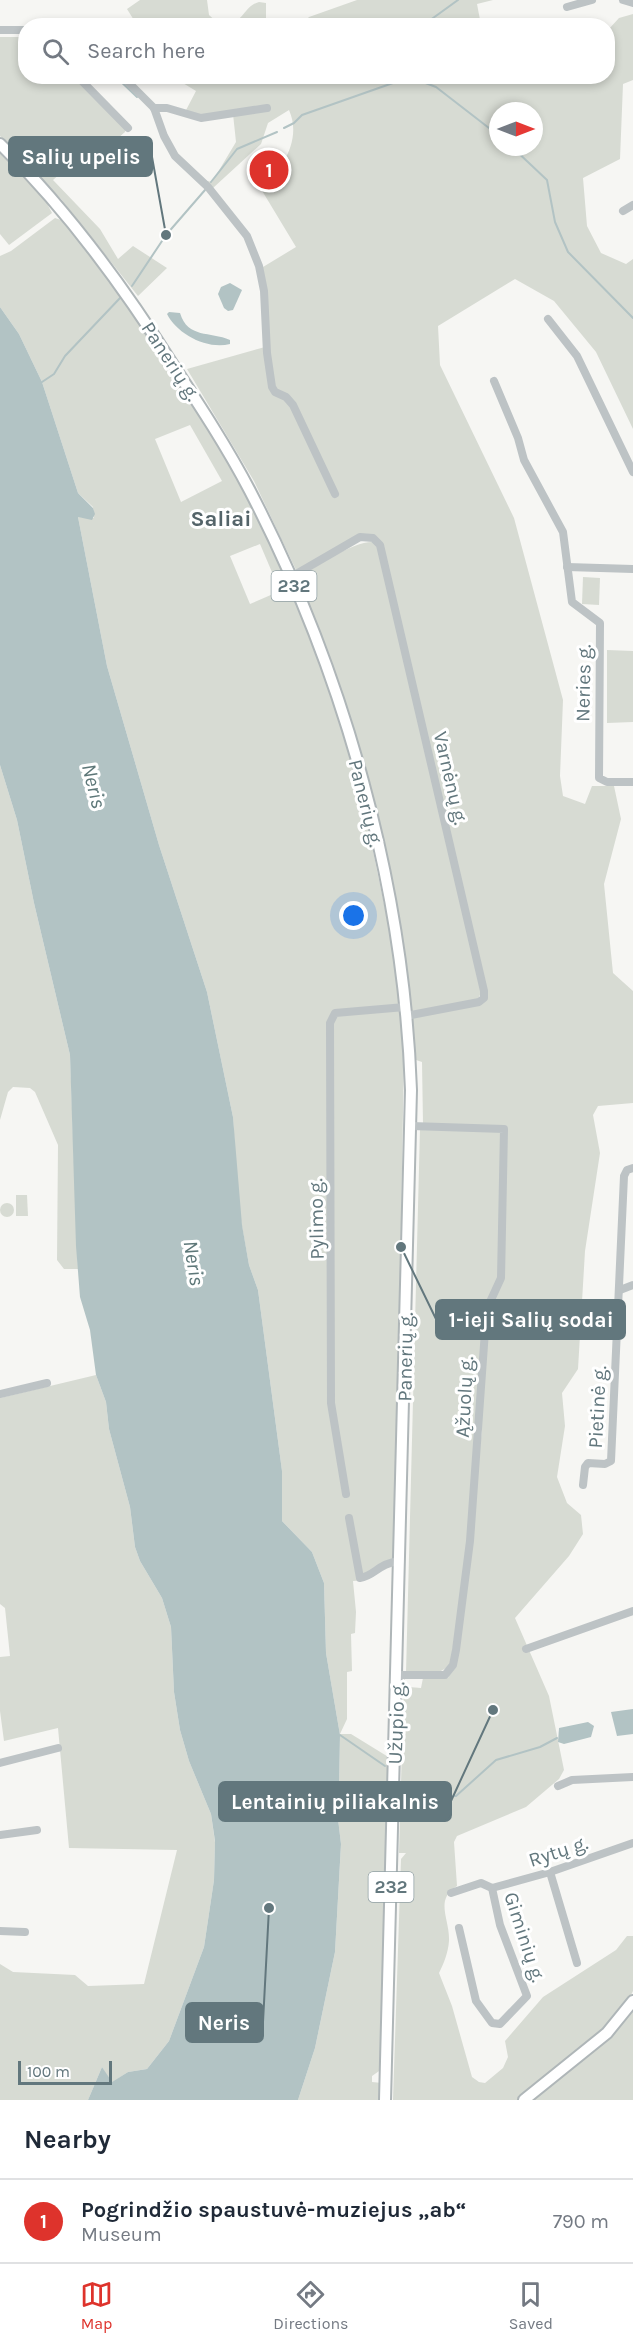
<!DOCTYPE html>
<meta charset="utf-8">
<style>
body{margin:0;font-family:Karla,sans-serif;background:#f6f6f7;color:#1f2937}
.compass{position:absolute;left:489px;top:102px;width:54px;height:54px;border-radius:50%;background:#fff;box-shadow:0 3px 9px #0003;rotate:90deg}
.scale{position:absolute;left:18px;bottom:15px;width:94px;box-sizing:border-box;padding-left:6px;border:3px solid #62777d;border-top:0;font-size:16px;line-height:21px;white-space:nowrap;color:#62777d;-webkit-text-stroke:4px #fff;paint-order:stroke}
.you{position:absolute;left:354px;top:916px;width:21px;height:21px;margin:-15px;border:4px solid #fff;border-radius:50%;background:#1a73e8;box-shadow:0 0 0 9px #1a73e833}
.badge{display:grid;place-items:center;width:39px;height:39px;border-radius:50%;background:#de332c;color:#fff;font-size:20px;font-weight:700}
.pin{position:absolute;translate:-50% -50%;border:3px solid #fff;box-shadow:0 2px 6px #0006}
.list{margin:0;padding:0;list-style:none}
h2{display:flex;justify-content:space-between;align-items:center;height:78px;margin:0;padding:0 24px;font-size:26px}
h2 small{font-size:20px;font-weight:400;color:#747a83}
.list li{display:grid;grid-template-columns:39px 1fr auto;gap:18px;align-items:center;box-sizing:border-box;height:84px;padding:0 24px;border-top:2px solid #e0e1e3}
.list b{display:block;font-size:22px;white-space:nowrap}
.list p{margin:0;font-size:20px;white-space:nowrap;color:#747a83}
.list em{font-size:20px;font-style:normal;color:#747a83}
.icon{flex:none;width:33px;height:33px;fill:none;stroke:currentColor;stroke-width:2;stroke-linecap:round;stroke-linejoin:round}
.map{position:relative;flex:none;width:633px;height:2100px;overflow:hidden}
.search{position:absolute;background:#fff;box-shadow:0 3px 9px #0003;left:18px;right:18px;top:18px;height:66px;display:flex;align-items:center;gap:15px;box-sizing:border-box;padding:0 21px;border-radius:24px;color:#747a83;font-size:22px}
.sheet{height:162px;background:#fff}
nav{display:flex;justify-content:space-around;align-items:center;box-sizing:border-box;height:84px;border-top:2px solid #e0e1e3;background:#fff;font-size:16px;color:#747a83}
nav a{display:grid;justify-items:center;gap:3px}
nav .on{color:#de332c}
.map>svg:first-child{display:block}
.green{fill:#d7dbd3;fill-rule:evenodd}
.water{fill:#b2c3c4}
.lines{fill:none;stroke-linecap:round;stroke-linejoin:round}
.stream{stroke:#b2c3c4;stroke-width:2}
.major-casing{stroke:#afb6b8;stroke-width:14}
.minor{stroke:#bdc3c5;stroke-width:8}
.major{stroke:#fff;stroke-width:10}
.labels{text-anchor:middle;stroke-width:6;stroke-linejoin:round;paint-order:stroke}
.shield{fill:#fff;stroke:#91a0a4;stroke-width:1.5}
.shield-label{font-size:18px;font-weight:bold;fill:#62777d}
.street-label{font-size:20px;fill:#62777d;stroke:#fff}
.water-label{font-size:21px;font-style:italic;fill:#5d7778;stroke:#fff}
.quarter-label{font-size:22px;font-weight:bold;fill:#546469;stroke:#fff}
.leader{fill:none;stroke:#62777d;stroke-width:2}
.callout-dot{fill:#62777d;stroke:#fff;stroke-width:2}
.callout{fill:#62777d;stroke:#62777d;stroke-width:2}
.callout-label{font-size:21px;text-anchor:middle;font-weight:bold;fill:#fff}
</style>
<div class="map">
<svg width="633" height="2100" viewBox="0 0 633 2100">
<rect width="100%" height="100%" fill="#f6f6f3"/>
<!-- green -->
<g class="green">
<polygon points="140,0 207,0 209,15 220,25 137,25 127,9"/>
<polygon points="357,0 493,0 477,4 481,25 483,25 301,25 309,17"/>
<path d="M259,2l7,1v22h-40c19,-4 18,-19 33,-23z"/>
<path d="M633,14v66l-10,4 -3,75 -37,19 4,48 14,27 25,11 7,-5v170l-37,-77 -42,-51 -39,-22 -77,47 2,39 74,153 49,182 -3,76 3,20 22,8 7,-18h22l7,33 -17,65 9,89 20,18v112l-35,3 -5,9 7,38 -15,98 -7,118 -16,24 3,33 -8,51 10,26 14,12 2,19 -14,22 -54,62 34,78 15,74 -5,9 -33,28 -69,29 -3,6 3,44c-23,14 -7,33 -8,55 -1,12 -5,22 -10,32l13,33 20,71 7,5 6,1 18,-15 5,-11 -3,-16 38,-44 73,-47 11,-14h6v55l-6,12 6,6v91h-240l8,-241 5,-6h-7l5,-175 5,9 12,1 2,-10h25l5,-11 29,-237 -1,-51 11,-75 10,-26 5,-151 -84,-3 -1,-62 -9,-3 -3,-40 73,-17 -101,-459 -13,-9 -73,36 -42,-89 -67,-112 78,-22 -2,-80 33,-20 -35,-58c22,-20 41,-50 28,-79l-21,13 -7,21 -48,44 -10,-8 9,2 24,-40 -3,-28 -32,4 -17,-4 12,-23 -23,-14 435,-1v-46l11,-12zM498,111h36v36h-36z"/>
<polygon points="0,37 25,37 26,76 73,77 126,128 125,132 90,162 87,163 80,156 53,180 100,229 118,259 133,246 167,268 138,296 61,199 0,136"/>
<polygon points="0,151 43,196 52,213 9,245 0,234"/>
<path d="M55,218l6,2 31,35 70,100 67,107 29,56 34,74 34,85 36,121 32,154 10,104 -9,502 -30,22 -12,1 3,31 -1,21 -4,1 1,37 -5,1v47l-7,15h11l39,24 -8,311 -10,7v6l10,1 -1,17h-83l17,-52 20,-96 6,-108 -5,-42 3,-12 1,-55 -14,-82 -2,-70 -12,-31 -30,-31v-50l-24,-181 -9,-25 -11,-61 -5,-87 -26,-125 -48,-147 -52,-179 -29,-149 16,1 -1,-11 -15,-14 -36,-111 -23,-48 -19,-27v-51l11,-5zM190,425l32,56 -41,21 -26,-63zM260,544l20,47 -30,13 -20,-48z"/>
<path d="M373,542l4,4 105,445 -4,8 -69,13 -22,-140 -89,-287 2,-8c16,-11 54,-36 73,-35z"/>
<polygon points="583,577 600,578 599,605 582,604"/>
<polygon points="607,650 633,651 633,722 607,723"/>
<polygon points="0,765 17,820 34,903 70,1055 78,1269 64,1269 57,1260 58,1145 35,1092 30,1088 13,1087 8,1092 0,1120"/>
<polygon points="420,1129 500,1132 500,1277 489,1304 470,1536 450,1666 439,1672 406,1673"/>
<polygon points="16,1195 27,1195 28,1216 16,1216"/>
<circle cx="7" cy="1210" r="7"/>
<polygon points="96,1375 106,1402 109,1429 130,1507 135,1547 140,1561 162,1598 171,1627 174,1692 180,1730 189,1761 211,1814 215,1842 214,1880 204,1947 169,2041 147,2069 128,2072 111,2083 102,2067 88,2100 0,2100 0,1964 13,1972 75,1975 88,1986 144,1984 177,1850 69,1848 58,1728 4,1741 0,1711 0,1657 10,1656 5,1608 0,1604 0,1398"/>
</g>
<!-- water -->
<g class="water">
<polygon points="230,283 242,290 233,310 228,311 224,308 218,294 221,287"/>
<polygon points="0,307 19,334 42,382 78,493 93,508 95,514 92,520 78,517 107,666 159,845 207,992 233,1117 242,1225 249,1265 258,1290 282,1471 282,1521 312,1552 324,1583 326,1653 340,1735 339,1790 336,1802 341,1844 335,1952 315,2048 298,2100 88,2100 102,2067 112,2082 128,2072 147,2069 169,2041 204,1947 214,1880 215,1841 211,1814 189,1761 180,1730 174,1692 171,1627 162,1598 140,1561 135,1547 130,1507 109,1429 106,1402 96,1375 90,1330 80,1297 76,1246 70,1055 34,903 17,820 0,765"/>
<path d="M169,312l11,1c8,26 30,18 50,27v4c-23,6 -53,-10 -63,-30z"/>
<polygon points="633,1709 633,1734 617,1736 611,1712"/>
<polygon points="588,1722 594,1726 591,1737 564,1744 558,1742 559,1728"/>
</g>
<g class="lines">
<!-- stream -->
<g class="stream">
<polyline points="422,26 458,0"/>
<polyline points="115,76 137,97"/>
<polyline points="284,128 294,123 302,115 410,77 436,87 498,135"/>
<polyline points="512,147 547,180 555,222 568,252 633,318"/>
<polyline points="211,182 237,149 277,132"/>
<polyline points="132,286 166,235 205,190"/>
<polyline points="42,382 54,374 65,356 121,297"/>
<polyline points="340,1735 385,1766"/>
<polyline points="404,1785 433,1795 456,1796 496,1760 540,1747 557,1738"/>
</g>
<defs>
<g id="major">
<path d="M0,144c67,65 123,142 173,221 27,41 54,82 77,126 94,181 154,395 161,599l-26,1010"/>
<polyline points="524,2100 607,2033 633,2001"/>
</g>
</defs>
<!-- major casing -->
<use href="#major" class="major-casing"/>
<!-- minor -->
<g class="minor">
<polyline points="623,0 633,3"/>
<polyline points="567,7 592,0"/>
<polyline points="0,30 26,30"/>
<polyline points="77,76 128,128"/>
<polyline points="122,76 154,108 164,136 175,156 208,187 247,236 259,266 264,291 267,353 272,387 275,392 286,397 293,405 335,494"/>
<polyline points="154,108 167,108 201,118 267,108"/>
<polyline points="623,211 633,205"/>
<polyline points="548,319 577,356 633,472"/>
<polyline points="494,381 518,438 524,460 563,532 572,602 600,623 599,778 607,782 633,782"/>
<polyline points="567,567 633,569"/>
<polyline points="291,577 360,537 373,538 380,545 484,991 484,998 479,1002 406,1016"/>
<polyline points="620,1290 633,1285"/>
<polyline points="0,1394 47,1383"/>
<polyline points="583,1485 585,1467 588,1463 605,1464 611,1461 624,1176 627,1170 633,1168"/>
<polyline points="346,1494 331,1403 330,1023 335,1013 405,1007"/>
<path d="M349,1518l11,60c15,-2 18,-15 40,-17"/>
<polyline points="526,1649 633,1611"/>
<polyline points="397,1675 445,1675 453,1665 456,1650 470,1541 485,1331 490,1302 501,1278 504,1129 411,1126"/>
<polyline points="0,1763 58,1748"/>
<polyline points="558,1786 572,1780 633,1777"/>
<polyline points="0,1835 37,1830"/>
<polyline points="550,1872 577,1963"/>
<polyline points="492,1888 550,1872 633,1843"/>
<polyline points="451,1893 481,1883 492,1888 500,1925 527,1996 500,2024 492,2023 476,2001 459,1928"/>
<polyline points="0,1931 25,1932"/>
</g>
<!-- major -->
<use href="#major" class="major"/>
</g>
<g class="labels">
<!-- shield labels -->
<g class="shield">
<rect x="271.5" y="571" width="45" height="30" rx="4.5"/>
<rect x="368.5" y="1872" width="45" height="30" rx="4.5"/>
</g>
<g class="shield-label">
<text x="294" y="592">232</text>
<text x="391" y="1893">232</text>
</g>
<!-- street labels -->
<g class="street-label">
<text transform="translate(171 361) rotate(57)" y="7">Panerių g.</text>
<text transform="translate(583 683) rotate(-89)" y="7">Neries g.</text>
<text transform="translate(451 778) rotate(77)" y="7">Varnėnų g.</text>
<text transform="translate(366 803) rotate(76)" y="7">Panerių g.</text>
<text transform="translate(316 1219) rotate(-91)" y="7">Pylimo g.</text>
<text transform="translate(405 1357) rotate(-89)" y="7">Panerių g.</text>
<text transform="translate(464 1397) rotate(-87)" y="7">Ąžuolų g.</text>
<text transform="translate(597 1407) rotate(-87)" y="7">Pietinė g.</text>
<text transform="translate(396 1723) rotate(-88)" y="7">Užupio g.</text>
<text transform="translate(558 1851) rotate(-18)" y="7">Rytų g.</text>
<text transform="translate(525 1937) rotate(72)" y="7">Giminių g.</text>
</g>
<!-- water labels -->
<g class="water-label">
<text transform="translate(94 786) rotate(76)" y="7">Neris</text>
<text transform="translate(194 1263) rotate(81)" y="7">Neris</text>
</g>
<!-- quarter labels -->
<g class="quarter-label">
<text x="221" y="526">Saliai</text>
</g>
</g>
<!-- callouts -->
<path class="leader" d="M166 235L152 157M401 1247L436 1319M493 1710L451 1801M269 1908L263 2022"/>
<g class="callout-dot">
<circle cx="166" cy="235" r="6"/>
<circle cx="401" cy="1247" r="6"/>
<circle cx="493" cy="1710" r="6"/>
<circle cx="269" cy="1908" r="6"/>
</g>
<g class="callout">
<rect x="9" y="137" width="143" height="39" rx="6"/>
<rect x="436" y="1300" width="189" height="39" rx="6"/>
<rect x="219" y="1782" width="232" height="39" rx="6"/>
<rect x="186" y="2003" width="77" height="39" rx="6"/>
</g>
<g class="callout-label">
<text x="81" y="164">Salių upelis</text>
<text x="531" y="1327">1-ieji Salių sodai</text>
<text x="335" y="1809">Lentainių piliakalnis</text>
<text x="224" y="2030">Neris</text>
</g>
</svg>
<svg class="compass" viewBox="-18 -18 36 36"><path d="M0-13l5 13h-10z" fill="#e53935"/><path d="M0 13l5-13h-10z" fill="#747a83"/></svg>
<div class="scale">100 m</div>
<div class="you"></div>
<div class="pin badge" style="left:269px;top:170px">1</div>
<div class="search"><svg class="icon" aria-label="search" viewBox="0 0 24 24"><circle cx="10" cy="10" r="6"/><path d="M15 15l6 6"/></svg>Search here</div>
</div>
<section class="sheet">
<h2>Nearby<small></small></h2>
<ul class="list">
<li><span class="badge">1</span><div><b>Pogrindžio spaustuvė-muziejus „ab“</b><p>Museum</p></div><em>790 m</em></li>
</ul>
</section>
<nav>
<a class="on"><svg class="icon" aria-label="map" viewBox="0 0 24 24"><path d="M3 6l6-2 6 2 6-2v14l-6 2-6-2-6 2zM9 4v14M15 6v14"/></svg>Map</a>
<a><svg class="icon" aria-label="directions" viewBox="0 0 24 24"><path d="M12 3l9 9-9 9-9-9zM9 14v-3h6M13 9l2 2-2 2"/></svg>Directions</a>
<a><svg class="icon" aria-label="saved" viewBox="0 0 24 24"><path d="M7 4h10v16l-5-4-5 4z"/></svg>Saved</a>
</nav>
